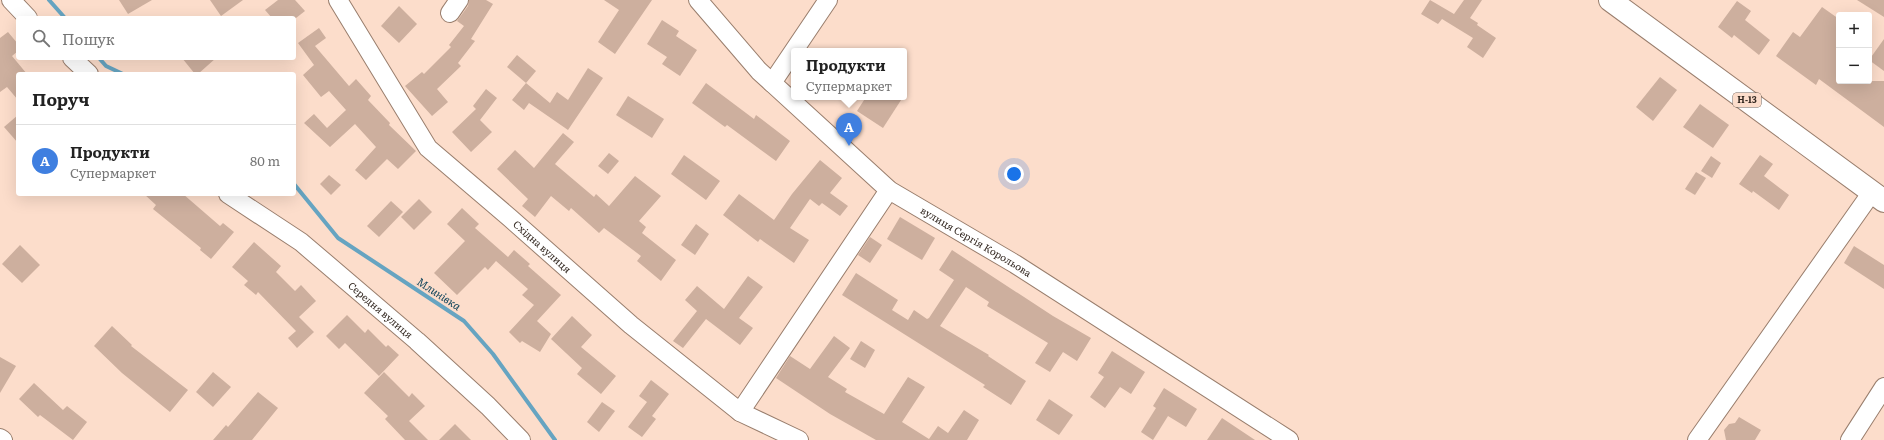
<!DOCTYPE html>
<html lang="uk">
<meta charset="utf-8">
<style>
body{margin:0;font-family:Literata,serif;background:#f6f6f6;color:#222}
.controls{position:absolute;right:12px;top:12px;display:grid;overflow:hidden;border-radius:4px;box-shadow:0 4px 16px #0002}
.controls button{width:36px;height:36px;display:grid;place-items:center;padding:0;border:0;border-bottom:1px solid #e0e0e0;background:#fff;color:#222;font:20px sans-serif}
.you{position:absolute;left:1014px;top:174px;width:14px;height:14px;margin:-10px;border:3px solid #fff;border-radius:50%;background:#1a73e8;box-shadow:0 0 0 6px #1a73e833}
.badge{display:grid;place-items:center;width:26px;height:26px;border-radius:50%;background:#7c3aed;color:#fff;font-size:13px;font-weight:700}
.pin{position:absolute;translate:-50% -33px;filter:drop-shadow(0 1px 2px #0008)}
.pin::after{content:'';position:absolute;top:21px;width:14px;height:12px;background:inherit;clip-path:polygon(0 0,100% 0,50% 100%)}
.popup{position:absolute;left:791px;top:48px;width:116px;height:52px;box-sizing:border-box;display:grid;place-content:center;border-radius:4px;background:#fff;filter:drop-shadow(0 1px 3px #0005);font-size:13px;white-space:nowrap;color:#767676}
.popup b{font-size:15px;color:#222}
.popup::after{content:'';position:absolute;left:50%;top:100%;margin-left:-8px;border:8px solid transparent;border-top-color:#fff}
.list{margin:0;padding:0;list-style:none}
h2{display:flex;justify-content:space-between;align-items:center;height:52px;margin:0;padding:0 16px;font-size:17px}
h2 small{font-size:13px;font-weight:400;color:#767676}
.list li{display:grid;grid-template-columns:26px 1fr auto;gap:12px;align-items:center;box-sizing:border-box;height:72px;padding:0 16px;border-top:1px solid #e0e0e0}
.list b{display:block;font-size:15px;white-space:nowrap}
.list p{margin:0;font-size:13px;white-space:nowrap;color:#767676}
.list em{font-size:13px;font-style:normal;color:#767676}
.icon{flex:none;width:22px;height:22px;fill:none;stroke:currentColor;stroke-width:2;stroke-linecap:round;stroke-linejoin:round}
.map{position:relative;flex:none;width:1884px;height:440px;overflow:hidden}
.search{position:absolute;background:#fff;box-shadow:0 4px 16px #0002;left:16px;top:16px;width:280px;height:44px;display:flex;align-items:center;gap:10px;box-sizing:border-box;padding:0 14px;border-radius:4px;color:#767676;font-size:15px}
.panel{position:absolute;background:#fff;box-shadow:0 4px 16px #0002;left:16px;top:72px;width:280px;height:124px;border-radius:4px}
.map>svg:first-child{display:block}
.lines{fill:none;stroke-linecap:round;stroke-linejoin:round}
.stream{stroke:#66a4c1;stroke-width:4}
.building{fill:#cdaf9e}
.minor-casing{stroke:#997e6d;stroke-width:20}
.major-casing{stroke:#997e6d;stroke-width:24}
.minor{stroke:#fff;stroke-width:18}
.major{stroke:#fff;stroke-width:22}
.labels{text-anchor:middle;stroke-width:3;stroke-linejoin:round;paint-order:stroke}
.shield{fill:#fcddcb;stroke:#6f5e54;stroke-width:1}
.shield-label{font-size:9px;font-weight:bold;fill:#332821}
.street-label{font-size:10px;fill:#332821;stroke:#fcddcb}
.water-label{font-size:11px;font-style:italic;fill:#14475d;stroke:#fcddcb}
</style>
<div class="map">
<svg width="1884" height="440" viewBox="0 0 1884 440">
<rect width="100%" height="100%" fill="#fcddcb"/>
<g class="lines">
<!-- stream -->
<g class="stream">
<polyline points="49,0 65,18"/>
<polyline points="99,58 106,66 123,74"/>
<polyline points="294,184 338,238 464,321 493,354 555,440"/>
</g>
</g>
<!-- building -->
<g class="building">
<polygon points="119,0 152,0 128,14"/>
<polygon points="210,0 243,0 221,16"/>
<polygon points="278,0 295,0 305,11 296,18 272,18 265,10"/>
<polygon points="469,0 486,0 493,4 471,39 475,41 458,63 461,66 437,89 448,102 432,116 405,86 422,72 424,74 451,47 449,45 464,26 457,21 468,6"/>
<polygon points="604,0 652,0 615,54 598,42 619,10"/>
<polygon points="1430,0 1454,14 1464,0 1482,0 1470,18 1478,23 1477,25 1496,38 1483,58 1467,47 1473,38 1442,19 1438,24 1421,14"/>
<polygon points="1857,0 1884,0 1884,17"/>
<polygon points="1737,1 1751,11 1745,20 1770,40 1759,55 1734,35 1732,38 1718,27"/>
<polygon points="399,6 417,24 399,43 381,26"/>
<polygon points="1822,7 1839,19 1839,81 1884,81 1884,127 1819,79 1816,85 1776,56 1793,32 1800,37"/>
<polygon points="662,20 679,31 676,36 697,50 680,76 662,64 667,57 647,44"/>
<polygon points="319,28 326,38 315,46 349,86 356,79 371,96 368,100 390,123 389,125 416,151 398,169 387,159 366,180 355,170 376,147 355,124 330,147 304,123 314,114 327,128 346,110 329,91 321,97 303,75 314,65 298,43"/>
<polygon points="8,32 18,44 18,51 12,56 27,74 18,74 18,100 7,87 0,92 0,38"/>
<polygon points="1884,39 1884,71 1869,60"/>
<polygon points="517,55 536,71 526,83 507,67"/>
<polygon points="182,58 216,58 198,74 195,74"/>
<polygon points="588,68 603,78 568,130 529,103 524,110 512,100 526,83 550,103 557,92 568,100"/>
<polygon points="1660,77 1677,90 1653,121 1636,107"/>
<polygon points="706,83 754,119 756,115 790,141 776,161 727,125 725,127 692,103"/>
<polygon points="486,89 497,98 480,120 492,132 471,152 452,132 476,109 473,106"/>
<polygon points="628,96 664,119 652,138 616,115"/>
<polygon points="866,97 903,97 883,128 857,111"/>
<polygon points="1700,104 1729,125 1713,148 1683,127"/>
<polygon points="18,115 18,143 4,127"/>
<polygon points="563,133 574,142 555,164 594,197 596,194 609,206 635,176 661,196 639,221 646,227 642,233 676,260 661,281 637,261 641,256 604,228 599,233 571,208 569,211 551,196 535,217 522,206 528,199 497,169 515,150 534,168"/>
<polygon points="609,153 619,161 608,174 598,166"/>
<polygon points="684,155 720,181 706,200 671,174"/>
<polygon points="1760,155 1773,164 1764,176 1789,195 1779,210 1753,191 1752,193 1739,184"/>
<polygon points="1711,156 1721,163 1712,178 1701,171"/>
<polygon points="820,160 842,178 830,193 848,206 840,216 822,203 819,206 810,199 790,228 809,240 794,263 760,239 758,242 723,215 739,194 774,220 792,194"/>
<polygon points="1696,172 1706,178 1695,195 1685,189"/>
<polygon points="329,175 341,185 331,195 320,184"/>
<polygon points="144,194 183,194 220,226 223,223 234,232 211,259 200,250 201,248 153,209 156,205"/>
<polygon points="419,199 432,212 414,230 401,217"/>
<polygon points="391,201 403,212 379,237 367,226"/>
<polygon points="462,208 479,224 475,228 508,257 514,250 530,264 528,266 561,295 537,321 551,334 540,352 522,341 520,343 509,332 534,305 522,295 528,289 496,261 488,270 485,267 457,295 434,273 465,241 447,224"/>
<polygon points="900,217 935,238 922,260 887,239"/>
<polygon points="696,224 709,234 695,255 681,245"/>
<polygon points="870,237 882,245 870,263 858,255"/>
<polygon points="254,242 281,266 276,272 295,291 301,285 316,301 299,317 314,332 297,348 288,338 296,331 258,292 256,295 244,285 248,281 232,267"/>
<polygon points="20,245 40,265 22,283 2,264"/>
<polygon points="1854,246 1884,265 1884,289 1844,263"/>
<polygon points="952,250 1053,316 1091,338 1077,361 1063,352 1050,372 1035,363 1048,343 987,306 989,302 966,287 940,326 989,355 988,356 1026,381 1011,405 983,387 985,385 842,295 856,273 898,300 892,310 908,320 914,310 927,319 929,318 954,280 939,270"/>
<polygon points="748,276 763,287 739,318 753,328 740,345 706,319 683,348 673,341 697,311 685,300 697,286 724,309"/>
<polygon points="347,315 365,333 368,329 386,347 388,345 399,355 379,376 345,343 339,349 326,336"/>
<polygon points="572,316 592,335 581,347 616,376 601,394 577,374 582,368 551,339"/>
<polygon points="112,326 132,345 131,346 188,390 170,412 122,373 94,346"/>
<polygon points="834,336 850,348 828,377 847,389 845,392 884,414 908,377 925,387 902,422 929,439 938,426 948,433 964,410 979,420 967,440 876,440 830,414 776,378 790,356 810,369"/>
<polygon points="861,341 875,350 865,368 850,359"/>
<polygon points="1112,351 1145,372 1131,394 1120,387 1105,408 1090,397 1104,377 1098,373"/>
<polygon points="0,357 16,366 0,393"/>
<polygon points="213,372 231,387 213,407 196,392"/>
<polygon points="384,372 409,397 412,393 425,406 409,421 428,440 405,440 385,419 388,416 364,393"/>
<polygon points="651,380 669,394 652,416 656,419 642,437 628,427 647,402 639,396"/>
<polygon points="34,383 63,410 67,406 87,422 73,440 40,415 38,417 19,399"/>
<polygon points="1164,388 1197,409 1186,427 1168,416 1153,440 1141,432 1156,408 1153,406"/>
<polygon points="258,392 278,408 252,440 213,440 226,425 228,427"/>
<polygon points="1049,399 1073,415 1059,435 1036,420"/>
<polygon points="602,402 615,411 599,432 587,422"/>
<polygon points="1739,417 1761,430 1755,440 1726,440 1724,430 1729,424 1735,423"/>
<polygon points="1222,418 1255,440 1207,440"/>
<polygon points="455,424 471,440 439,440"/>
</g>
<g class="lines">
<defs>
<g id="minor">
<polyline points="11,0 28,18"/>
<path id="s1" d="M338,0l90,148 82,70 121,107 109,87 59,28"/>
<path id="s2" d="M698,0l61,71 130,119 126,74 274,176"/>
<polyline points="450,13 459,0"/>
<polyline points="72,58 89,74"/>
<polyline points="772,83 828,0"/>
<path id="s3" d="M228,194l73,48 116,99 71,65 33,34"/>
<polyline points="740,412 889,190"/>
<polyline points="0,438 3,440"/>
<polyline points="1697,440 1872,192"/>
<polyline points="1850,440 1884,387"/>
</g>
<polyline id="major" points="1610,0 1884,201"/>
</defs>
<!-- minor casing -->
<use href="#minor" class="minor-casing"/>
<!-- major casing -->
<use href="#major" class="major-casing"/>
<!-- minor -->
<use href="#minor" class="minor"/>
<!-- major -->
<use href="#major" class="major"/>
</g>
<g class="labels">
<!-- shield labels -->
<rect class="shield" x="1733" y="93" width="28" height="14" rx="3"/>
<g class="shield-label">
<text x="1747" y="103">Н-13</text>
</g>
<!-- street labels -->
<g class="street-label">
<text dy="4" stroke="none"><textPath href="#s2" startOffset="371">вулиця Сергія Корольова</textPath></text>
<text dy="4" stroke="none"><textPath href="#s1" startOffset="324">Східна вулиця</textPath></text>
<text dy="4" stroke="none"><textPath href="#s3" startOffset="192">Середня вулиця</textPath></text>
</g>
<!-- water labels -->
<g class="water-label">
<text transform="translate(439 294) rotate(33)" y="4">Млинівка</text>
</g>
</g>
</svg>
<div class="controls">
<button>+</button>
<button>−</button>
</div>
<div class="you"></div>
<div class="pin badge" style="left:849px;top:146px;background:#3f7fe0">A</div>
<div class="popup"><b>Продукти</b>Супермаркет</div>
<div class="search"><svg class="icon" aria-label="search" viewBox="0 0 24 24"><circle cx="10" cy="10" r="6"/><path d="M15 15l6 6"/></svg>Пошук</div>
<section class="panel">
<h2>Поруч<small></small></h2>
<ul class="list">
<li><span class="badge" style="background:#3f7fe0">A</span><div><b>Продукти</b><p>Супермаркет</p></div><em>80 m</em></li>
</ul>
</section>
</div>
